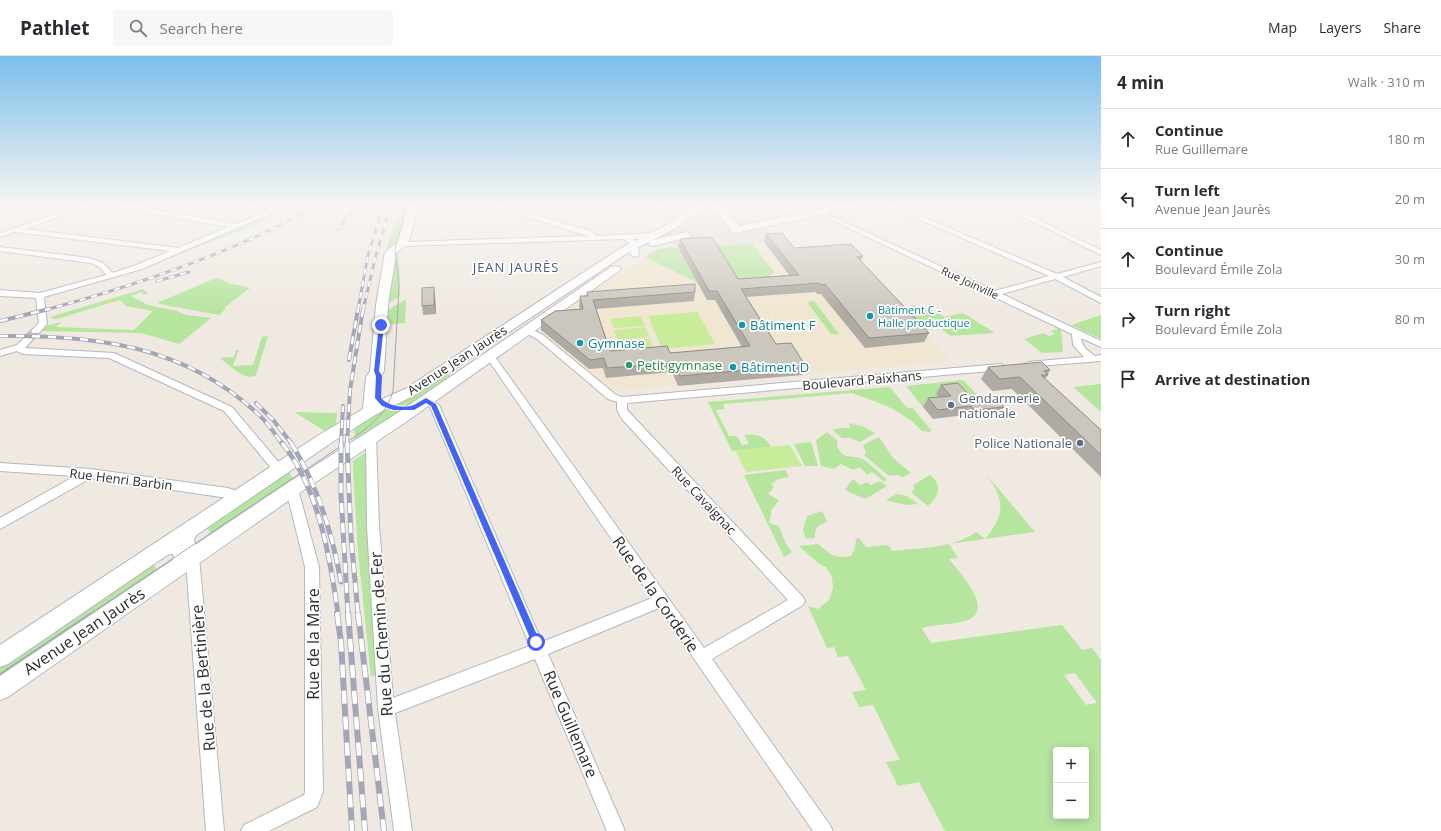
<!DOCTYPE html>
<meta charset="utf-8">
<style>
body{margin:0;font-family:"Open Sans",sans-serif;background:#f7f7f7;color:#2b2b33}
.controls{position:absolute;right:12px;bottom:12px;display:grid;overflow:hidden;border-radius:4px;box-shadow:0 2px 10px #0003}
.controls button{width:36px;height:36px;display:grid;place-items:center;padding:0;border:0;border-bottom:1px solid #e1e1e2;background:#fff;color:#2b2b33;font:20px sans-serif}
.stop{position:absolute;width:12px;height:12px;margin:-9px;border:3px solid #4264fb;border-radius:50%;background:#fff}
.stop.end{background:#4264fb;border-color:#fff;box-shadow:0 1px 4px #0008}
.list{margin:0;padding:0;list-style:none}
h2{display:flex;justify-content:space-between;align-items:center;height:52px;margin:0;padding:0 16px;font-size:17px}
h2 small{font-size:13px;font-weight:400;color:#7c7c81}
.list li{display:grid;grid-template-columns:26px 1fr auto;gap:12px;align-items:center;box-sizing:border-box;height:60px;padding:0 16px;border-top:1px solid #e1e1e2}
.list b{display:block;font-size:15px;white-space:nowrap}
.list p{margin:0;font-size:13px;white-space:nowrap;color:#7c7c81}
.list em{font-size:13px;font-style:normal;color:#7c7c81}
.icon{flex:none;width:22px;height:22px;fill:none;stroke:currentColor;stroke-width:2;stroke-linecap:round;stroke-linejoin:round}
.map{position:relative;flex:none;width:1101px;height:775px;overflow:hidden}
header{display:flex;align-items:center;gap:24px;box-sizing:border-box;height:56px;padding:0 20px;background:#fff;border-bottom:1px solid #e1e1e2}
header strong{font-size:19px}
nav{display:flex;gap:22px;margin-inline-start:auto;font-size:14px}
.search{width:280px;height:36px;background:#f7f7f7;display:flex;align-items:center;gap:10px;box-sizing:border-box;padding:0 14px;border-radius:4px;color:#7c7c81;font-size:15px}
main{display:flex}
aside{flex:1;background:#fff}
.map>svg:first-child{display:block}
.education{fill:#f0e6d1}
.green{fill:#b6e59e;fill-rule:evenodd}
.pitch{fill:#c9ec9a}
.plaza{fill:#dfdcd8}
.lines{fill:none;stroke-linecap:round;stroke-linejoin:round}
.minor-tunnel{stroke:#c8c4bd;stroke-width:10;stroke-dasharray:10 5;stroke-linecap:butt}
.minor-casing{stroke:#b4b7c1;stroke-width:2}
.secondary-casing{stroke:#b4b7c1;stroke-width:2}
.minor{fill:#fff;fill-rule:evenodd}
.secondary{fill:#fff;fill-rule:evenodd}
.tram-far1{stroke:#a3a6b8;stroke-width:1}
.tram{stroke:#a3a6b8;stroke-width:1.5}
.rail-far3-casing{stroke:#a3a6b8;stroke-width:3}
.rail-far2-casing{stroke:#a3a6b8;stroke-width:4}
.rail-far1-casing{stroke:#a3a6b8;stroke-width:5}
.rail-casing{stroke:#a3a6b8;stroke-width:6}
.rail-far3{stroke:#fff;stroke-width:2;stroke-dasharray:6;stroke-linecap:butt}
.rail-far2{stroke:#fff;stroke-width:2.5;stroke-dasharray:8;stroke-linecap:butt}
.rail-far1{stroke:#fff;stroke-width:3.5;stroke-dasharray:10;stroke-linecap:butt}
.rail{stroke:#fff;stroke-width:4.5;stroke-dasharray:13;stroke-linecap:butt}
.wall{fill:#afaba4}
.shaded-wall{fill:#8e8b86}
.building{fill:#cbc7bf;stroke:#8e8b86}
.route{fill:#4264fb}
.culture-dot{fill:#0f9aa8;stroke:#fff;stroke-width:1.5}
.leisure-dot{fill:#2e9e5b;stroke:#fff;stroke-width:1.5}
.service-dot{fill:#5c6f8a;stroke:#fff;stroke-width:1.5}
.labels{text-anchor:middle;stroke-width:3.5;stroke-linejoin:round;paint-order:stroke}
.far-street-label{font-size:11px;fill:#2e2e2e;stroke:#fff}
.far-culture-label{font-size:11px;fill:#0d838f;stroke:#fff;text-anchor:start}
.far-quarter-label{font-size:13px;letter-spacing:1px;fill:#4d5680;stroke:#fff}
.culture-label{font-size:13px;fill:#0d838f;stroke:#fff;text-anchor:start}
.street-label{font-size:13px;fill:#2e2e2e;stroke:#fff}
.leisure-label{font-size:13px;fill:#27864d;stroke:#fff;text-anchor:start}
.service-label{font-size:13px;fill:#4e5e75;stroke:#fff;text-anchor:start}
.near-street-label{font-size:16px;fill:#2e2e2e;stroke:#fff}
</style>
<header>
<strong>Pathlet</strong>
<div class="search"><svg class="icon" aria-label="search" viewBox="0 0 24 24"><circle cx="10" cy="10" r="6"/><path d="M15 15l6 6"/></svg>Search here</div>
<nav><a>Map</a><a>Layers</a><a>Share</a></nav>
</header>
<main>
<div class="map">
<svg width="1101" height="775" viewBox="0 0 1101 775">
<rect width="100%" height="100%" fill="#efe9e1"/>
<!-- education -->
<polygon class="education" points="775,186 901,252 951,305 613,335 541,276 540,274 544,269 645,201 697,227 736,224 714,190"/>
<!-- green -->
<g class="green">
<polygon points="295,148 253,170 142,212 269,159 284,149"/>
<polygon points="400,148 414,148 405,183 386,194"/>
<polygon points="752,187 774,216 767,222 736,224 714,190"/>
<polygon points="671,191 680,193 698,227 645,201 658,193"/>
<polygon points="398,196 400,220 400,240 385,249 390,205"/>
<path d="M216,222c7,1 10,5 16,6 7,2 11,1 18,4l-26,20h2l-7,7 -60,-11v-2z"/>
<polygon points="143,233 148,237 144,239 142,236 131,240 148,249 177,255 186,259 211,262 179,288 141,277 41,275 49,269 61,266 56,271 134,274 153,255 126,250 120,244 60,262 53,263 50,261"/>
<polygon points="406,243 405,267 381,269 388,254"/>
<polygon points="814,245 839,278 831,278 807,246"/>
<polygon points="913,249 934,255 945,261 963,257 995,277 950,280 931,264 915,267 908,260 914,259 907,252"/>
<polygon points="1101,259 1101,283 1071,269"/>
<polygon points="1059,272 1061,275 1063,296 1042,297 1024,283 1043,277 1049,280 1055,278 1050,275"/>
<path d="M268,280l-12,39c-11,7 -27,-10 -36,-17l14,-1 2,-7h3l-6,16 20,-1 9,-28z"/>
<polygon points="448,316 451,322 413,349 395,349 395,348 412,341"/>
<polygon points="963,324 986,348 946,349 923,351 906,330"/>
<polygon points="1101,328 1101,356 1073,331"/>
<path d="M890,331l17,21h6l18,22 -1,2 -8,-1 -9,-9 -20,-13 -16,-7 -25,-9 -129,11 2,5 -9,1 13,26h8l5,9 7,-1 -5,-9c11,-2 22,1 27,12l-39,4 -24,-49z"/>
<polygon points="372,354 399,355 392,367 354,392 355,364"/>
<polygon points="294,356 337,357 336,368 325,375"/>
<polygon points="849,367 862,370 875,377 860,386 851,382 842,382 832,374 840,372 850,372"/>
<path d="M827,376l11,9 -1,4c4,15 15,10 23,13 8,3 19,15 26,21l-1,3 -13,-10 -6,3 1,7 4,3 9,-4 7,5 -22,13 -20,-9 6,-9 2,-2 7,6 7,-3 -1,-9 -7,-6 -6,3 -12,-6 -7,5 -13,-3 -5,-26z"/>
<polygon points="879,381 893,402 911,417 903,421 898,419 889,420 864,399 866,396 863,389"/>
<polygon points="811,386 818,410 805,410 794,388"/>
<polygon points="366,396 377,618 371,621 358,496 353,413 353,405"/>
<polygon points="785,414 789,421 779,423 771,428 774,431 768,438 779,444 772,453 769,467 779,470 786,488 792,496 784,501 744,419"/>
<polygon points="289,416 295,426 213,481 205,470"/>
<path d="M985,417l50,59 -86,12 9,14 -9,1c10,13 46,50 19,61 -15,5 -32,4 -46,8l9,15 131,-18 20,25 10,-2 9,12v171h-156l-26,-49 -21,4 -12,-24 14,-2 -27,-55 -14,2 -7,-15 14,-2 -18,-34 -10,1 -4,-10 -7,1 -19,-42 10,3 11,-9 4,-12 -1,-11 -6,-10 -8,-4 -19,-17 19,-2c13,11 16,15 33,12l4,-8 1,-9 3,-1 7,9 22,-2 4,6c26,-3 63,-3 84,-19l9,7c21,-25 20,-40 0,-66zM1075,617l22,30h-1l-10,2 -22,-30zM1056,694h30v66h-30z"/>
<path d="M930,419c13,11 9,21 -2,31l-16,-13 2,-5 -1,-3z"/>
<polygon points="897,438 907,440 918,448 906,449 886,444"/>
<path d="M822,455l5,11c-9,3 -13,6 -12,16l-9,1 -3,-9 4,-14z"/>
<polygon points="152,507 160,518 0,627 0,606"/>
</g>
<!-- pitch -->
<g class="pitch">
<polygon points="697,256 715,288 662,293 648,260"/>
<polygon points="641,260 645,270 614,272 610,263"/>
<polygon points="645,271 650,281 618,284 614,274"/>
<polygon points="650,283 654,294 622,297 618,286"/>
<polygon points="790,389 802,410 746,416 735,394"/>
</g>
<!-- plaza -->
<polygon class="plaza" points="688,148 729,148 746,169 759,166 768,173 779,186 678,191 654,176 678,160 674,158"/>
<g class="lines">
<!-- minor-tunnel -->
<polyline class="minor-tunnel" points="28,283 36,275"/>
<defs>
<g id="minor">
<polygon points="85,148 95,148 25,173 178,192 228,171 112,150 109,148 124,148 235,168 263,157 275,148 282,148 267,159 142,213 44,241 47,268 39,277 33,277 31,275 39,267 36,242 0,240 0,234 40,237 106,219 101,212 91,207 0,195 0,191 89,202 103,207 113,217 136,209 170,195 15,176 0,181 0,177"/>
<polygon points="486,148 496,148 591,175 596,180 656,177 660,179 656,181 632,183 637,186 639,199 635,201 631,199 629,187 623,183 403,190 399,188 403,186 588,180"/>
<polygon points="644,148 655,148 691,159 688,161"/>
<path d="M884,148h9l164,70 44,-12v4l-38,11 38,20v6l-46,-24 -53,15 99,47v6l-20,-9c1,9 7,13 14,18l6,-1v6l-76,6 -2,-2 5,-3 56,-5 -11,-12 -1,-11 -255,-121 5,-1 173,79 54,-15z"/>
<polygon points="997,148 1005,148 1101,194 1101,199"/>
<polygon points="1089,148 1101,149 1101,154 1090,149"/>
<polygon points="527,271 543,279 616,339 622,341 1001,308 1006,311 1001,314 627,347 627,354 630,357 803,541 805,545 803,549 712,603 830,769 833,775 813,775 659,552 548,598 625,775 607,775 535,603 395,657 412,775 394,775 378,652 367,470 366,381 367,378 375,378 376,381 379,470 393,642 530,590 430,351 421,344 422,342 430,342 439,349 542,586 652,542 487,302 485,300 487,298 493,298 704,592 788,544 622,363 617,354 617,346 608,343 537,283 524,276 523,274"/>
<polygon points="28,280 33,283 25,292 114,297 232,351 286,415 284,418 280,419 276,418 224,355 109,302 23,298 17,295 0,300 0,294 17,289 25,281"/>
<polygon points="0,407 90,413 228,432 245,438 247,441 245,444 241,446 228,442 91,422 0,473 0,462 75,420 0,415"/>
<polygon points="292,428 296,430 298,433 319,511 323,736 317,751 269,775 241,775 244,769 304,739 305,736 305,511 286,433 288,430"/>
<polygon points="193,468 197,469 199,473 194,484 199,501 224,775 206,775 186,505 181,515 176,517 171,515 169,511 174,501 173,498 163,499 158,498 157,494 158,490 171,487 182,490 182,481 189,469"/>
</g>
<g id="secondary">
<polygon points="409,148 419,148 408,188 396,197 388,249 384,315 380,321 378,345 405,333 621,192 666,169 697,148 709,148 674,173 653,184 686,176 691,179 690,181 654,190 650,189 649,186 629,196 415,339 375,359 331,387 8,608 0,611 0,589 319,379 363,353 366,321 370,315 376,249 385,196 398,186"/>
<polygon points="712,148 722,148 739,170 844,148 862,148 857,151 736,177 732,176"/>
<polygon points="615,210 619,211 621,213 619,215 403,368 298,438 8,641 0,644 0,620 286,428 393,360 611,211"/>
</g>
</defs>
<!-- minor casing -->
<use href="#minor" class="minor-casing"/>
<!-- secondary casing -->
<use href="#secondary" class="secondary-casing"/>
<!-- minor -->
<use href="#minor" class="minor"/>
<!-- secondary -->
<use href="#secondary" class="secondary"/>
<!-- tram-far1 -->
<path class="tram-far1" d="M90,558l266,-178c17,-12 31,-24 37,-45l6,-104 -4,-38 12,-45"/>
<!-- tram -->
<polyline class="tram" points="0,618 91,557"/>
<defs>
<g id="rail-far3">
<polyline points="366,150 367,148"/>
<polyline points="338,173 358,148"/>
<polyline points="157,225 189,216"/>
<path d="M45,254c93,-25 192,-59 276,-106"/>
<polyline points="358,254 368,199 384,148"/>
<polyline points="363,254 376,199 391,148"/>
</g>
<g id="rail-far2">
<polyline points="0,265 49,253"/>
<path d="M0,280c97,-1 186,10 259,79 9,8 16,19 23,29"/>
<polyline points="349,304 358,253"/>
<polyline points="256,347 274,365 292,388"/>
<polyline points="341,388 343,350"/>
<polyline points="347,388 350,334 363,253"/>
</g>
<g id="rail-far1">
<path d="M282,387c37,46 48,114 56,171"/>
<path d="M291,387c27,43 41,89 50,139"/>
<polyline points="341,387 341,439 348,558"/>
<polyline points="347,387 351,481 358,558"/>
</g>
<g id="rail">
<polyline points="337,557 341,586 352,775"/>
<polyline points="348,557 365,775"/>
<polyline points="358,557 384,775"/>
</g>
</defs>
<!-- rail-far3 casing -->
<use href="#rail-far3" class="rail-far3-casing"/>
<!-- rail-far2 casing -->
<use href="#rail-far2" class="rail-far2-casing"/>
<!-- rail-far1 casing -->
<use href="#rail-far1" class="rail-far1-casing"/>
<!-- rail casing -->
<use href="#rail" class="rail-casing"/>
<!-- rail-far3 -->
<use href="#rail-far3" class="rail-far3"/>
<!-- rail-far2 -->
<use href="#rail-far2" class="rail-far2"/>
<!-- rail-far1 -->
<use href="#rail-far1" class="rail-far1"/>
<!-- rail -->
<use href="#rail" class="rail"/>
</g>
<!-- wall -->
<g class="wall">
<polygon points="42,148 74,148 53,155"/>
<polygon points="766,178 794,192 863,200 861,205 929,277 924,286 865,292 821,238 817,238 816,236 746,241 776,288 805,309 802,319 678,330 672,316 606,322 603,312 589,313 541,274 541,264 580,253 579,250 580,240 587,240 587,236 695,236 694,245 596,253 610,295 670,297 742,291 715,244 707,244 678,191 680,183 738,223 789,219 764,186"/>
<polygon points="435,240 436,258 423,259 422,250"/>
<polygon points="988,311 1050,314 1048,318 1048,319 1045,323 1101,374 1101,421 1012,333 992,335 981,323"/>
<polygon points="941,329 971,341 1004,351 997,360 968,363 965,359 933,363 923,351 928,342 939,341 936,338"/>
</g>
<!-- shaded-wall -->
<g class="shaded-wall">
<polygon points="49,148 75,148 53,155"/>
<polygon points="434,231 435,240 436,258 434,249"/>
</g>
<!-- building -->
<g class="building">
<polygon points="782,177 794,192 851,188 863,200 857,201 929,277 869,282 825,228 821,229 819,227 741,233 776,288 791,287 805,309 680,320 674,307 607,312 604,302 590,304 541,264 555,255 583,253 580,240 588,240 587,236 695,228 695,236 593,244 610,295 667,290 670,297 750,290 717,235 709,235 680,183 712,181 738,223 799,219 766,178"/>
<polygon points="434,231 434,249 422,250 422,232"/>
<polygon points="1042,306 1050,314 1044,315 1048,319 1041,319 1101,374 1101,399 1020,321 1000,323 988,311"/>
<polygon points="958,327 971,341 992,339 1004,351 974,354 971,350 938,354 928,342 951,340 941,329"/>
</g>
<!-- sky -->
<linearGradient id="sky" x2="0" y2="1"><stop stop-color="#7abfeb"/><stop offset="0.58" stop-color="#f8f5f2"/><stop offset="1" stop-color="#f8f5f2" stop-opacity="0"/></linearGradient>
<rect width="1101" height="257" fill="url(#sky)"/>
<!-- route -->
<path class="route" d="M381,268l3,1 -5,46 3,5 -1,22c7,8 23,11 33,7 4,-2 8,-5 12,-7l10,6 104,238 -1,3h-6l-102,-239 -5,-3 -12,7h-20l-12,-4 -7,-8 1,-22 -2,-5 5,-46z"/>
<!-- markers -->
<g class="culture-dot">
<circle cx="870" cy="260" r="4"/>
<circle cx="742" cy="269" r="4"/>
<circle cx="580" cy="287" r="4"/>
<circle cx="733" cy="311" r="4"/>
</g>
<circle class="leisure-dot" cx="629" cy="309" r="4"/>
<g class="service-dot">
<circle cx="951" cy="349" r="4"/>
<circle cx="1080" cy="387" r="4"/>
</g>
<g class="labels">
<!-- far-street labels -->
<g class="far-street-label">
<text transform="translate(970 227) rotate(25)" y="4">Rue Joinville</text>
</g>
<!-- far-culture labels -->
<g class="far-culture-label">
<text x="878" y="258">Bâtiment C -<tspan x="878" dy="13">Halle productique</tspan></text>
</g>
<!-- far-quarter labels -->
<g class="far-quarter-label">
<text x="516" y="216">JEAN JAURÈS</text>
</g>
<!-- culture labels -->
<g class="culture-label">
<text x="750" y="274">Bâtiment F</text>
<text x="588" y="292">Gymnase</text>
<text x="741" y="316">Bâtiment D</text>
</g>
<!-- street labels -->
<g class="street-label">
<text transform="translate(457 304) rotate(-33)" y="5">Avenue Jean Jaurès</text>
<text transform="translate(862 324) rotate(-5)" y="5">Boulevard Paixhans</text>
<text transform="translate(121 423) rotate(7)" y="5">Rue Henri Barbin</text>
<text transform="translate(704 444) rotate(47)" y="5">Rue Cavaignac</text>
</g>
<!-- leisure labels -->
<g class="leisure-label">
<text x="637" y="314">Petit gymnase</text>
</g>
<!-- service labels -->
<g class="service-label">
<text x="959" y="347">Gendarmerie<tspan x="959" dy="15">nationale</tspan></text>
<text x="1072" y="392" text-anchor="end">Police Nationale</text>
</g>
<!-- near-street labels -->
<g class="near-street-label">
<text transform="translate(656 538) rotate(55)" y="6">Rue de la Corderie</text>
<text transform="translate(84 575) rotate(-34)" y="6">Avenue Jean Jaurès</text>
<text transform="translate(381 578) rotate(-94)" y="6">Rue du Chemin de Fer</text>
<text transform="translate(313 588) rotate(-90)" y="6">Rue de la Mare</text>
<text transform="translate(203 622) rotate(-95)" y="6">Rue de la Bertinière</text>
<text transform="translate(571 668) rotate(67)" y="6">Rue Guillemare</text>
</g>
</g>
</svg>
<div class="controls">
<button>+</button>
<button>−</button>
</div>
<div class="stop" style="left:536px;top:586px"></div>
<div class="stop end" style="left:381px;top:269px"></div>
</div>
<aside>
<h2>4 min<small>Walk · 310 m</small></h2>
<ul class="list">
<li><svg class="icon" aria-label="ahead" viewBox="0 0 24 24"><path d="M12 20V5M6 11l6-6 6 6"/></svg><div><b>Continue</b><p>Rue Guillemare</p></div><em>180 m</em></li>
<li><svg class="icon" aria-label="left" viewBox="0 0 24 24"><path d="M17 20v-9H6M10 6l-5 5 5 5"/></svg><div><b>Turn left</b><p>Avenue Jean Jaurès</p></div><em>20 m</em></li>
<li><svg class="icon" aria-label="ahead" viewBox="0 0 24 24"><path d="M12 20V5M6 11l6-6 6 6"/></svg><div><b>Continue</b><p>Boulevard Émile Zola</p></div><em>30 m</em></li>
<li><svg class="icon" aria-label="right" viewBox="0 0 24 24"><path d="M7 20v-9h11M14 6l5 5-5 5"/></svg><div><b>Turn right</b><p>Boulevard Émile Zola</p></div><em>80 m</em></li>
<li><svg class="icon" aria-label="arrive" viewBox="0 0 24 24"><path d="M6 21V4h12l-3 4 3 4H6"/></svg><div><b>Arrive at destination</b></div></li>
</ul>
</aside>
</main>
